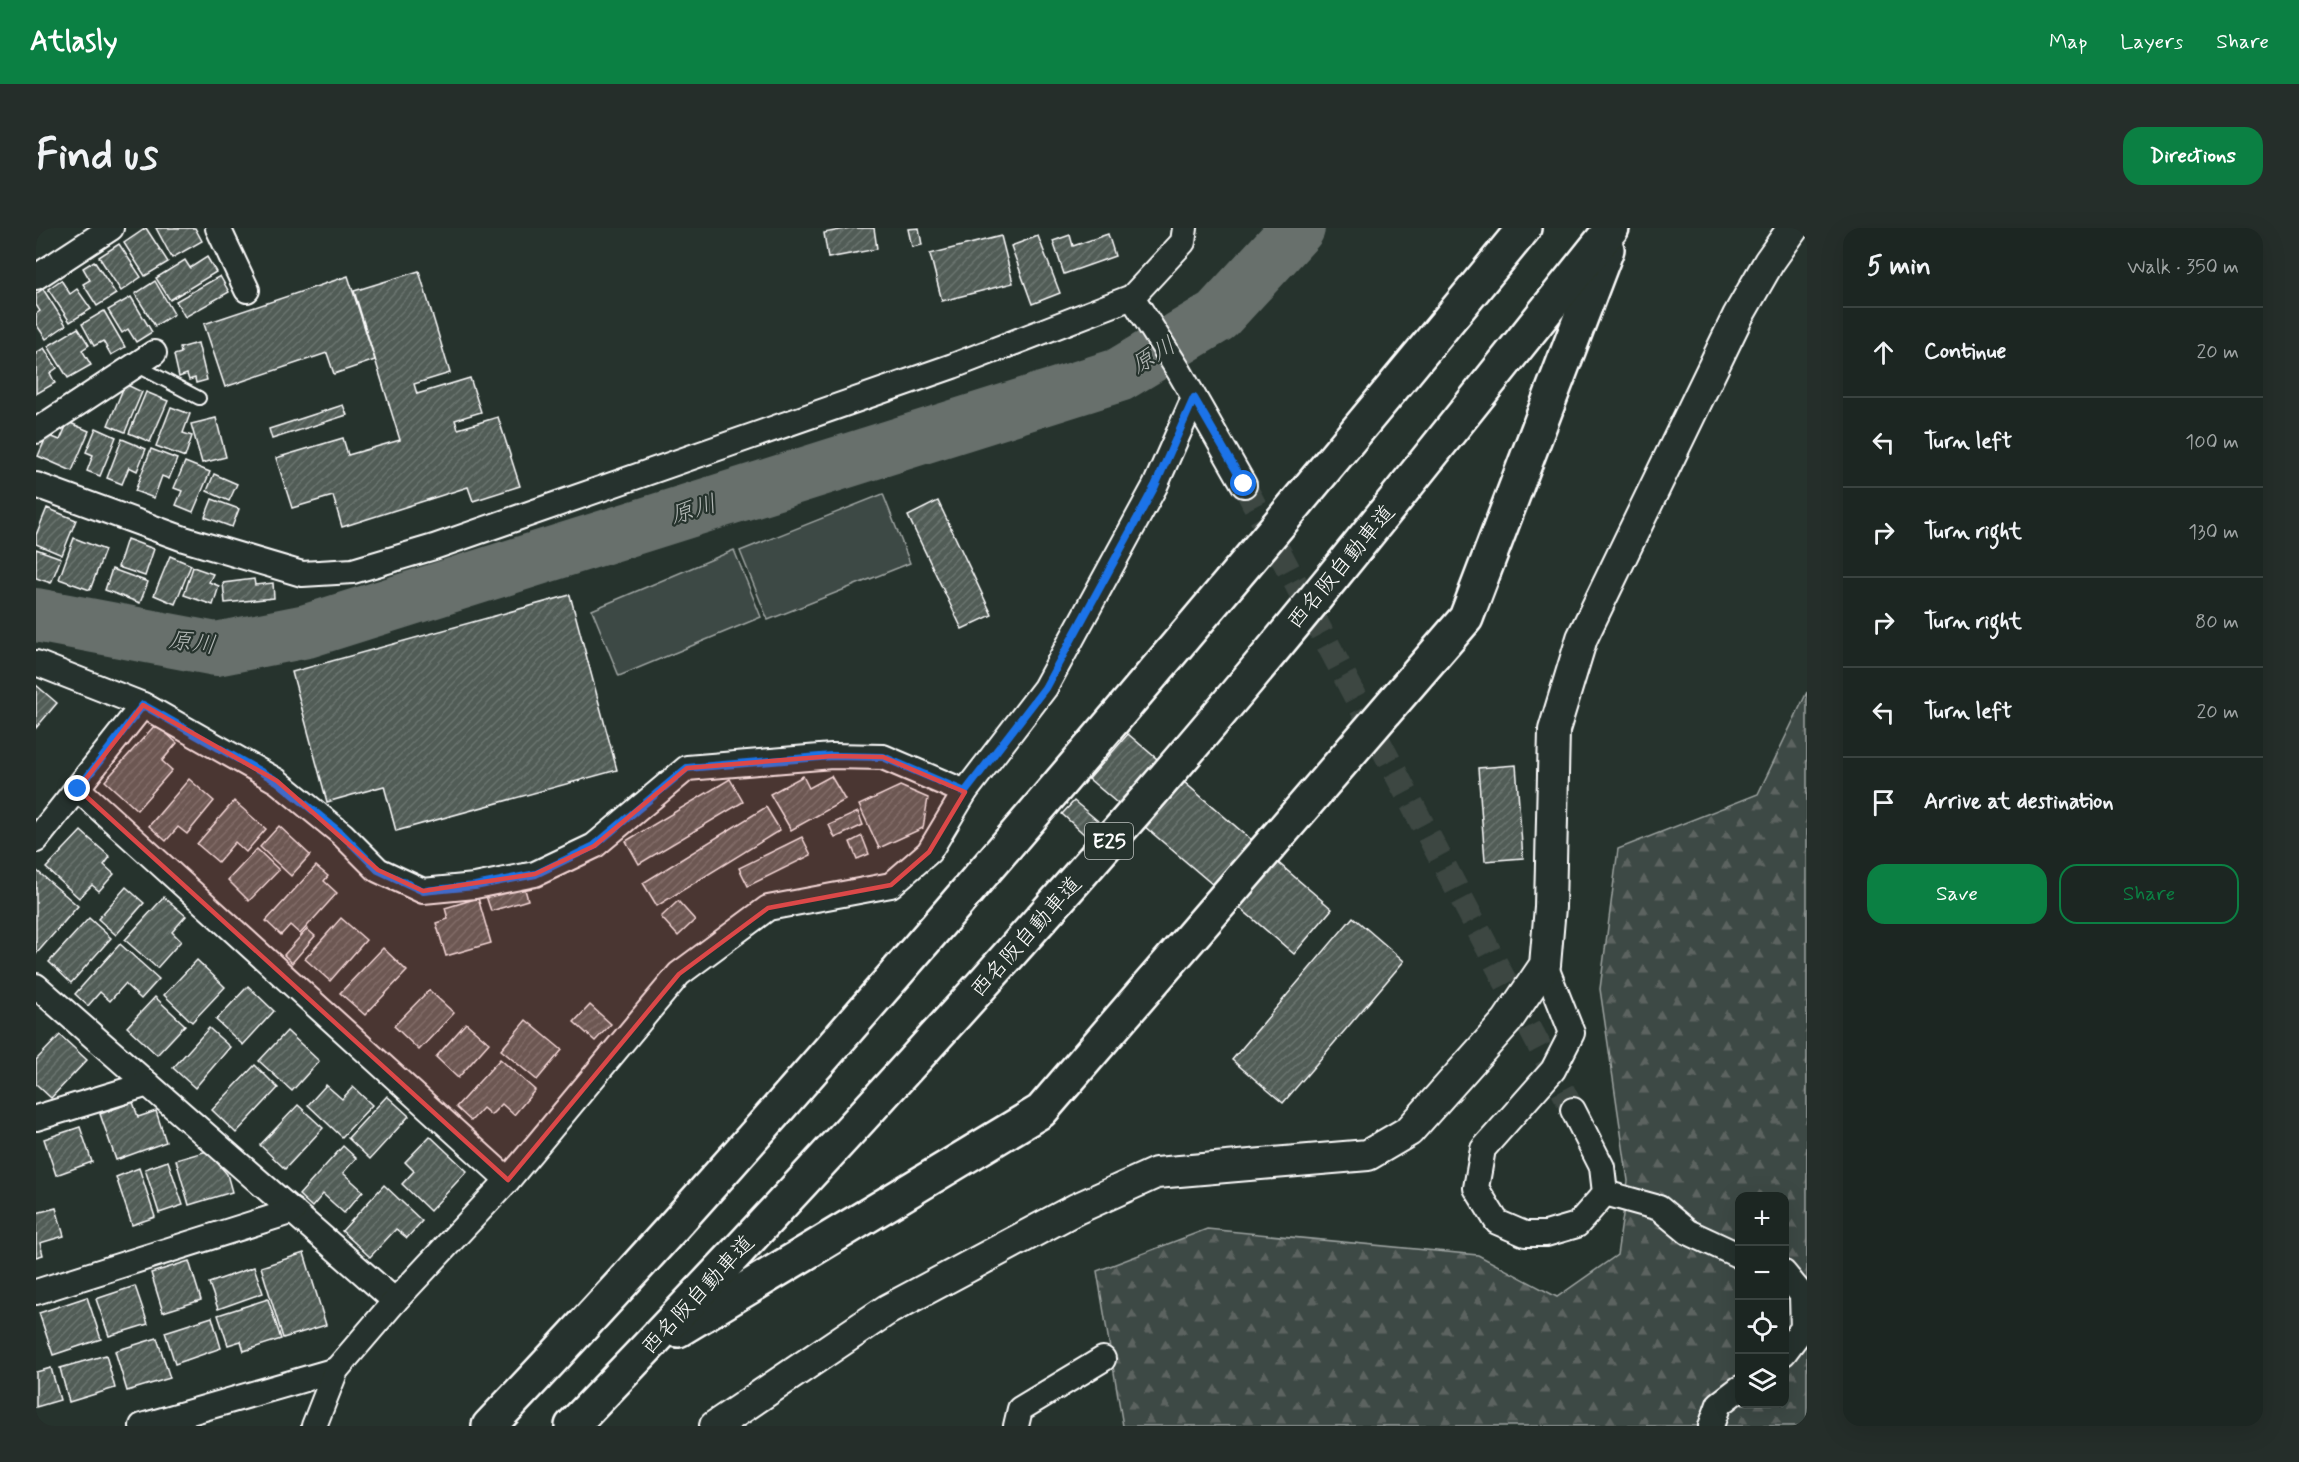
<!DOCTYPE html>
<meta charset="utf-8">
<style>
body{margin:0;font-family:Mynerve,"Klee One",sans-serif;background:#252e2a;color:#f1f3f6}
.controls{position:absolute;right:18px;bottom:18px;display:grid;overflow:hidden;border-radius:12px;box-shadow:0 6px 24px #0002}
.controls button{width:54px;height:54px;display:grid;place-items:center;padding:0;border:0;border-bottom:2px solid #3a4340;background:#1c2622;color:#f1f3f6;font:30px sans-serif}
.stop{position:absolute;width:18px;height:18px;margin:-14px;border:4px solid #1a73e8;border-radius:50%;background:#fff}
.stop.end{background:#1a73e8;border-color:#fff;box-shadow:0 2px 6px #0008}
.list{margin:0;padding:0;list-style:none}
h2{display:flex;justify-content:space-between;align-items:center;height:78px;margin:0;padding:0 24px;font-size:26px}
h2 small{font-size:20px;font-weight:400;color:#a0a5a5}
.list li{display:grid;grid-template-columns:39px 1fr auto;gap:18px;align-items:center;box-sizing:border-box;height:90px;padding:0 24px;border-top:2px solid #3a4340}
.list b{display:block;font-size:22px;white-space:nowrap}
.list em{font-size:20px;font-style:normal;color:#a0a5a5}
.actions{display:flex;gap:12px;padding:18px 24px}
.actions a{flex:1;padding:14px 0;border:2px solid #0b8043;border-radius:18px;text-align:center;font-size:21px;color:#0b8043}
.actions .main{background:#0b8043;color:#fff}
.icon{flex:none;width:33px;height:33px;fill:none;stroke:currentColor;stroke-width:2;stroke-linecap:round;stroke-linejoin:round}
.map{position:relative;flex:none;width:1771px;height:1198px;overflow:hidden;border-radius:18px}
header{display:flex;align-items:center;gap:36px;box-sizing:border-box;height:84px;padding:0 30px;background:#0b8043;color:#fff}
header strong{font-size:28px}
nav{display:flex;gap:33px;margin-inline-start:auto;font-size:21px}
.intro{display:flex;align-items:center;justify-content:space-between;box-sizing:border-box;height:144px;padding:0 36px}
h1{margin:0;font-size:42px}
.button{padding:15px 27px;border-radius:18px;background:#0b8043;color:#fff;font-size:21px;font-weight:700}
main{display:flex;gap:36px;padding:0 36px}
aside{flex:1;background:#1c2622;border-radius:18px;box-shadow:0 6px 24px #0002}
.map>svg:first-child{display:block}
.grass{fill:#3e4944;stroke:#9ea4a2;stroke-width:1.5}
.forest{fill:url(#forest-firs);stroke:#9ea4a2;stroke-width:1.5;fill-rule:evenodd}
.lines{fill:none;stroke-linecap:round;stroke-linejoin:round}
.river{stroke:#67706c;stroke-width:54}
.building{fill:url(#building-hatch);stroke:#fff;stroke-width:1.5}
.minor-tunnel{stroke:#3c4742;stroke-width:24;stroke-dasharray:24 12;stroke-linecap:butt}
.service-casing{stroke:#fff;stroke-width:16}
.minor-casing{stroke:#fff;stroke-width:28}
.tertiary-casing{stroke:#fff;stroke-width:34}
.motorway-casing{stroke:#fff;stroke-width:38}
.service{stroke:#26332d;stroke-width:12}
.minor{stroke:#26332d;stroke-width:24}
.tertiary{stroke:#26332d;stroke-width:30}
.motorway{stroke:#26332d;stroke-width:33}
.route{stroke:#1a73e8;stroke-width:8}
.marked{fill:#dc4848;fill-opacity:0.2;stroke:#dc4848;stroke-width:4.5;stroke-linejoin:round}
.labels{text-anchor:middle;stroke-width:4.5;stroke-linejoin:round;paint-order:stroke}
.shield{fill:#26332d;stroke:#bec2c0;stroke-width:1.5}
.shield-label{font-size:21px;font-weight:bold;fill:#fff}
.street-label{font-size:22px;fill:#fff;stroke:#26332d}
.water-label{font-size:24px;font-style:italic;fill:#b3b8b6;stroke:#26332d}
</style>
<header>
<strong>Atlasly</strong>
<nav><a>Map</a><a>Layers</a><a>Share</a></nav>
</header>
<div class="intro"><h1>Find us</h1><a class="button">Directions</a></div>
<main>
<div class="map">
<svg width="1771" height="1198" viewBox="0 0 1771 1198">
<defs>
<pattern id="forest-firs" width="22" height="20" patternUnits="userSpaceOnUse" patternTransform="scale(1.5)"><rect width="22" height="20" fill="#3e4944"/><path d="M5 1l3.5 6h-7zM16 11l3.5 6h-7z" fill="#5b6460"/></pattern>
<pattern id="building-hatch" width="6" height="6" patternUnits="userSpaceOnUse" patternTransform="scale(1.5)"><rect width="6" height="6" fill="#515c57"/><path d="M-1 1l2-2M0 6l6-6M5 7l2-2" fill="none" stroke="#6b7470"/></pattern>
</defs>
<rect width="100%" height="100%" fill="#26332d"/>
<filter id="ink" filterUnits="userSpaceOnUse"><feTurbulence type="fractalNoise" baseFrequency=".0167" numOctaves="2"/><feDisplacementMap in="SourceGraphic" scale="12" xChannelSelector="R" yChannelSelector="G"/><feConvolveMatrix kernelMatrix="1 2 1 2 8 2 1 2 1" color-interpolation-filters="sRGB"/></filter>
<g filter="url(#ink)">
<!-- grass -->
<g class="grass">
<polygon points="847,266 874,335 732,392 704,323"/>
<polygon points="698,322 725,389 583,448 556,382"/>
</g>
<!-- forest -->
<path class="forest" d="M1771,464v734h-684l-26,-155 110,-42 271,26 79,42 60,-42 11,-74 -28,-192 18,-140 140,-55zM1704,968h44v208h-44z"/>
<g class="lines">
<!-- river -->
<polyline class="river" points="0,387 180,421 271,403 1083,147 1181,88 1262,0"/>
</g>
<!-- building -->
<g class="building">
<polygon points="110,0 132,34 109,48 88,15"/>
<polygon points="120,0 159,0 166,13 136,30"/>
<polygon points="814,0 838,0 841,21 792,30 788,5"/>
<polygon points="883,0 886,17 876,19 872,1"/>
<polygon points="1072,6 1079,28 1028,46 1017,13 1034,7 1037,18"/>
<polygon points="965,8 977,55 906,73 894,26"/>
<polygon points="1002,8 1024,65 996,76 975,18"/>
<polygon points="83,16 105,49 85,63 63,29"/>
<polygon points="171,29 180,44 134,72 120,50 149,32 154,40"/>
<polygon points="58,33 80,66 61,78 47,56 54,52 47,40"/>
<polygon points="383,43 414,145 378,156 381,166 434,150 445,184 419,192 422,201 462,189 484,258 437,273 432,259 306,299 297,268 256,280 240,230 307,210 312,227 364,212 318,63"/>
<polygon points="184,48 193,64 149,89 140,73"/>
<polygon points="312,48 339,132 298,146 291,125 189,159 168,96"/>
<polygon points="25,52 34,66 41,61 55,81 34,94 12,61"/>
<polygon points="119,53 138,86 119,98 99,66"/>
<polygon points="7,61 30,97 10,111 0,96 0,86 4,83 0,77 0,66"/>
<polygon points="95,69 116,104 100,114 92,101 86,105 72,82"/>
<polygon points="68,83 89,119 75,127 67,113 58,118 46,96"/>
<polygon points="42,100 53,117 46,122 55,137 32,150 12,118"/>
<polygon points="162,115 171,152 160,155 159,150 153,152 151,146 143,149 138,127 145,125 144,120"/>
<polygon points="8,120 21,140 14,145 19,155 0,166 0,125"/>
<polygon points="89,156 106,164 89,204 72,197"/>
<polygon points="110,164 132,173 114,214 93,205"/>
<polygon points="307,177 311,187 236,211 233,201"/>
<polygon points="135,179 154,186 147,205 156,208 149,229 120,218"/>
<polygon points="180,190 190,229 166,235 155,196"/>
<polygon points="32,194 53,203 36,243 2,228 11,207 24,212"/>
<polygon points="60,200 80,209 64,248 51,243 57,227 50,224"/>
<polygon points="86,211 110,221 101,243 93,239 86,256 71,250"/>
<polygon points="115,221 141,231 133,251 126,248 118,270 99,263"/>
<polygon points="149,234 174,244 157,284 140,277 146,263 138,260"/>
<polygon points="178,246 201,256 193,273 171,263"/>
<polygon points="176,271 203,281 196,299 169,289"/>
<polygon points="902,273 956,387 926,401 872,288"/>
<polygon points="11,280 40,292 26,327 0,316 0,307"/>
<polygon points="38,310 69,322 54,362 23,351"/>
<polygon points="91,311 118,321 109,348 82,339"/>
<polygon points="0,321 25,330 15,355 0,350"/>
<polygon points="134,328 155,337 139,376 118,367"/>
<polygon points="157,339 177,346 173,354 183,358 177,377 148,367"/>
<polygon points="76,341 112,354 104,375 69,362"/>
<polygon points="218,351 219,357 237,355 238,370 189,375 187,355"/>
<polygon points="534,367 581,542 360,603 348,558 291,574 256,444"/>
<polygon points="0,457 21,475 0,500"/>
<polygon points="120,496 141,515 126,533 136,542 101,582 69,553"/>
<polygon points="1092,506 1296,681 1258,726 1053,551"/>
<polygon points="1480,537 1487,630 1449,633 1442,540"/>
<polygon points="767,548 773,560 795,548 809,572 755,602 734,566"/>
<polygon points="153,551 178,573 151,606 142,599 130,613 113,598"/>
<polygon points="694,551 707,574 603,636 590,613"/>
<polygon points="864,558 892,570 887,600 843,620 823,577"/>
<polygon points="198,573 230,601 210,624 199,614 182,634 161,616"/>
<polygon points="1038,573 1062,593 1049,607 1026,586"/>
<polygon points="730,579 744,602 621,678 607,655"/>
<polygon points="822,584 827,597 799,610 793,597"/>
<polygon points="243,598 274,627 255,648 224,619"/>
<polygon points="45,603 74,629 68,637 78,646 63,663 56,657 43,670 10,640"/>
<polygon points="826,608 833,626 821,631 814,614"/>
<polygon points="766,609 775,627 712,658 703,640"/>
<polygon points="221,621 243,642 213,673 192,652"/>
<polygon points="280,638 292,648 288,653 301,665 264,706 254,697 245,707 230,693"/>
<polygon points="0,642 42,678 0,726"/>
<polygon points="487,654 492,672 455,683 449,665"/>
<polygon points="90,659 108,675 80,707 62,691"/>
<polygon points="128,669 150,688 136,704 145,713 121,740 89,712"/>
<polygon points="442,670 455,715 410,728 400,695 412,691 409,680"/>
<polygon points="642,673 659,692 642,708 625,689"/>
<polygon points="1317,689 1368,733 1247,875 1196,832"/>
<polygon points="53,690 75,710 35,755 13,734"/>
<polygon points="305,690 330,712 294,753 269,731"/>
<polygon points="271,701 279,708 256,735 248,727"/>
<polygon points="84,716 123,751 105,771 89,756 74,773 64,764 52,778 39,766"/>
<polygon points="347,720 371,743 329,787 304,765"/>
<polygon points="161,732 189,759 156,794 128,767"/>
<polygon points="212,758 238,783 207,817 180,792"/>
<polygon points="393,762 418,785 383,822 358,798"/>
<polygon points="119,769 149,797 121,827 91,799"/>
<polygon points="554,777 575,796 559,813 538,794"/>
<polygon points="490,792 526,822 501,852 465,822"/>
<polygon points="430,795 453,815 422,850 400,829"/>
<polygon points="173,800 194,819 159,860 137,840"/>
<polygon points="251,803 283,833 256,863 223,833"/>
<polygon points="24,807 51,832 15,870 0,856 0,832"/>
<polygon points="464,831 499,862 478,887 466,876 455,887 447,880 435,893 420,879"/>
<polygon points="219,837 242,860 200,905 176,882"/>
<polygon points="290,857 306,871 317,859 336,877 306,909 272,877"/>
<polygon points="351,868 373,888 334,931 312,910"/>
<polygon points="97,874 102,889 120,883 130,914 80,932 64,886"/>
<polygon points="262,877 287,900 249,941 224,917"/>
<polygon points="44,899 56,934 20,947 8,911"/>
<polygon points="394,908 431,943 394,983 366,956 378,943 369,934"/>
<polygon points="307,918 320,930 307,945 327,963 308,985 287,966 276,979 263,967"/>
<polygon points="171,923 191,946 196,964 153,977 140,932"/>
<polygon points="132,933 147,977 123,985 109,941"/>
<polygon points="103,940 119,989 96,997 80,949"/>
<polygon points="348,957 386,993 371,1010 360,1001 334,1029 306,1003"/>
<polygon points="20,980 28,1008 4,1015 7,1027 0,1029 0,985"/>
<polygon points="268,1025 290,1097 247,1110 225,1039"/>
<polygon points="153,1033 165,1072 127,1084 115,1045"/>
<polygon points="218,1039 227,1065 182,1081 173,1055"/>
<polygon points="99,1058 112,1096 73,1108 60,1071"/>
<polygon points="51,1069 65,1111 17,1127 3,1085"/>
<polygon points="232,1071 245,1111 208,1123 205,1113 192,1117 182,1087"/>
<polygon points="176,1089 185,1120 139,1136 129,1104"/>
<polygon points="121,1110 134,1150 91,1163 79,1123"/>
<polygon points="70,1127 79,1160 33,1174 24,1140"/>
<polygon points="15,1140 24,1172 0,1179 0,1144"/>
</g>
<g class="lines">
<!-- minor-tunnel -->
<polyline class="minor-tunnel" points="1208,257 1537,882"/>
<defs>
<polyline id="service" points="100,137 163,170"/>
<g id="minor">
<polyline points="182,0 211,62"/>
<polyline points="0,49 75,0"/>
<polyline points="1096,69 1143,143 1208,257"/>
<polyline points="0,203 118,125"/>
<polyline points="0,257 148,311 266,346 317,343 398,319 917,138 1096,69 1147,14 1149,0"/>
<polyline points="0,435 107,477 241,553 306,606 342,642 387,663 439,658 499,646 558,618 651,540 796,528 847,529 929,564"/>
<polyline points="42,561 472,952"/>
<polyline points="0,612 107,477"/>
<polyline points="1509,737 1536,805 1517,842 1447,921 1440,960 1461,994 1489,1006 1510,1006 1541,997 1569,965 1566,939 1537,882"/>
<polyline points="0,758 359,1073"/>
<polyline points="0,890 112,856"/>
<polyline points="1569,965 1623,980 1652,1004 1704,1028"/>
<polyline points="1748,1045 1766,1067 1767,1100 1748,1125"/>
<polyline points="0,1064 257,983"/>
<polyline points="106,1198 300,1142"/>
<polyline points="278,1198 300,1142 359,1073 472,952 643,746 732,680 855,657 893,624 929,564 1009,460 1119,258 1158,170"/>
<polyline points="980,1198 984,1181 1067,1131"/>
<polyline points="1675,1198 1683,1176 1704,1160"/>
</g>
<polyline id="tertiary" points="679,1198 851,1082 1040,981 1120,945 1332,927 1373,903 1471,793 1509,737 1514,679 1518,502 1546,410 1702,88 1733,34 1757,0"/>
<g id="motorway">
<polyline points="642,1102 1005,883 1430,390 1571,21"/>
<path d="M453,1198c159,-167 311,-341 462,-516 194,-225 385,-452 573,-682"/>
<path d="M536,1198c197,-205 390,-415 576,-629 161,-185 311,-378 464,-569"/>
</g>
</defs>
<!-- service casing -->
<use href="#service" class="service-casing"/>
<!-- minor casing -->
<use href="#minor" class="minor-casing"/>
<!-- tertiary casing -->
<use href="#tertiary" class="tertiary-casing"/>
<!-- motorway casing -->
<use href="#motorway" class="motorway-casing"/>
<!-- service -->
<use href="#service" class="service"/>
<!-- minor -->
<use href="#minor" class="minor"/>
<!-- tertiary -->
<use href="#tertiary" class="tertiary"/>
<!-- motorway -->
<use href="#motorway" class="motorway"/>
</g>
</g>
<g class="lines" filter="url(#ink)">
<!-- route -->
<polyline class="route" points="42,561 107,477 241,553 306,606 342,642 387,663 439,658 500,646 558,618 651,540 796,528 847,529 929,564 1009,460 1119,258 1158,170 1208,256"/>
</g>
<!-- marked area -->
<path class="marked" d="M107,477l134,76 101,89 45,21 112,-17 59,-28 93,-78 145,-12 51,1 82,35 -36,60 -38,33 -123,23 -89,66 -171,206 -430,-391z"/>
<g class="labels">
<!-- shield labels -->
<rect class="shield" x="1049" y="595" width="48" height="36" rx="4.5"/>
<g class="shield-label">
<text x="1073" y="620">E25</text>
</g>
<!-- street labels -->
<g class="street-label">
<text transform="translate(1304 338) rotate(-50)" y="8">西名阪自動車道</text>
<text transform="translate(989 708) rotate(-48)" y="8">西名阪自動車道</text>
<text transform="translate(661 1066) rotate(-47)" y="8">西名阪自動車道</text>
</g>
<!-- water labels -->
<g class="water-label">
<text transform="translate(1117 127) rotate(-31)" y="8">原川</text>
<text transform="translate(657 281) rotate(-17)" y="8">原川</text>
<text transform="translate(156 414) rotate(7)" y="8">原川</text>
</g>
</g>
</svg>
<div class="controls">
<button>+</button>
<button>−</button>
<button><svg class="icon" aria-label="locate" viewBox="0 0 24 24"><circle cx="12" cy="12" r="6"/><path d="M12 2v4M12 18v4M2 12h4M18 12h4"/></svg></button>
<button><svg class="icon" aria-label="layers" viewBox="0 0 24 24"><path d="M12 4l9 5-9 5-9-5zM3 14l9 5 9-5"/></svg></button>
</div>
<div class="stop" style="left:1208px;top:256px"></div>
<div class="stop end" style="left:42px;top:561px"></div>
</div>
<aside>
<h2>5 min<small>Walk · 350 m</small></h2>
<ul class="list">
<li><svg class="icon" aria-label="ahead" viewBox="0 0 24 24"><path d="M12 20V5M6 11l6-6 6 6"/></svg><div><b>Continue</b></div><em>20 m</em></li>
<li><svg class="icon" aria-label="left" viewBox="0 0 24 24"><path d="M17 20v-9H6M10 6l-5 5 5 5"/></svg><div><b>Turn left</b></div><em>100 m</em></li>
<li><svg class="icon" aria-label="right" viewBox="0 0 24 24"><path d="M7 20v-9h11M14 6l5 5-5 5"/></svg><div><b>Turn right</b></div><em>130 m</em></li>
<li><svg class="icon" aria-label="right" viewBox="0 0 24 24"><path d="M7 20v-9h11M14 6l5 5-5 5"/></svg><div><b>Turn right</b></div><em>80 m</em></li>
<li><svg class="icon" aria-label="left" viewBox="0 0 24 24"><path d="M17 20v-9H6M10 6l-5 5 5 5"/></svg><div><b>Turn left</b></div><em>20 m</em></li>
<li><svg class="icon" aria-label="arrive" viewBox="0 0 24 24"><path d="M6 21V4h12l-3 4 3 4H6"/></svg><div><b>Arrive at destination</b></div></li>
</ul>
<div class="actions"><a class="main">Save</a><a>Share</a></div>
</aside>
</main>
